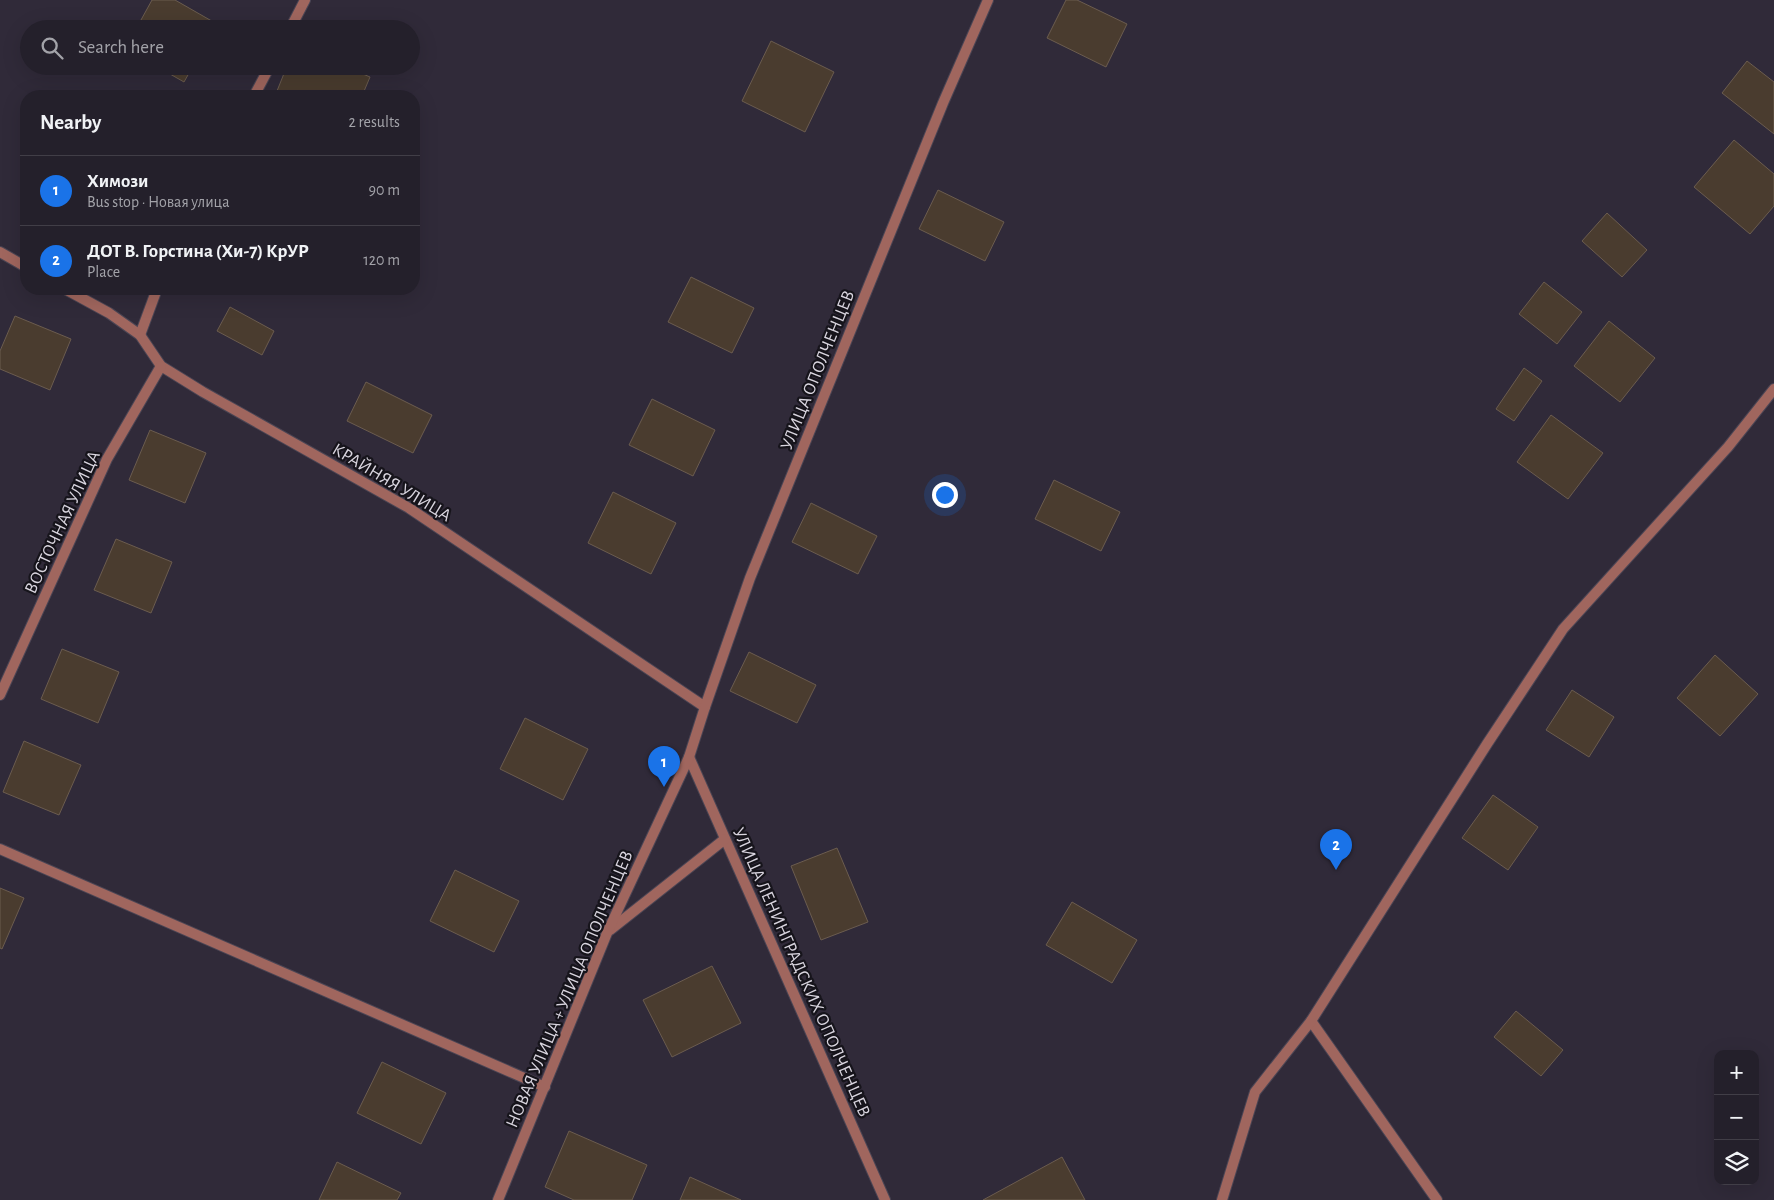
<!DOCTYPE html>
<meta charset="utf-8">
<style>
body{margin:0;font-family:"Alegreya Sans",sans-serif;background:#2c2833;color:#f1f3f6}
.controls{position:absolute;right:15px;bottom:15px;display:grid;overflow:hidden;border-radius:10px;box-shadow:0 5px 20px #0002}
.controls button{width:45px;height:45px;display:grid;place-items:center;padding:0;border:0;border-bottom:1px solid #413e47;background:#24202b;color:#f1f3f6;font:25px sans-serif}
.you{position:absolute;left:944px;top:494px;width:18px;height:18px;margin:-12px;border:4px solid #fff;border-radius:50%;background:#1a73e8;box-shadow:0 0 0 8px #1a73e833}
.badge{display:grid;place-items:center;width:32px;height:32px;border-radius:50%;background:#1a73e8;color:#fff;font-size:16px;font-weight:700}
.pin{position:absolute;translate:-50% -41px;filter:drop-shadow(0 1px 2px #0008)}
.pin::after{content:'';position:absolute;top:26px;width:18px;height:15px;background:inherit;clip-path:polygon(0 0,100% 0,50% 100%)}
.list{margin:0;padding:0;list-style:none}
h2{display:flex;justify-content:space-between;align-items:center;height:65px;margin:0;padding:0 20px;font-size:21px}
h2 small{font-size:16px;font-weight:400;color:#a3a3a9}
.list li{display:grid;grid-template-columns:32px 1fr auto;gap:15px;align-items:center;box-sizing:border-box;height:70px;padding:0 20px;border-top:1px solid #413e47}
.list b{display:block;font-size:19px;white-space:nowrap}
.list p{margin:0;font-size:16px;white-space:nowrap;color:#a3a3a9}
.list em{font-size:16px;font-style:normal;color:#a3a3a9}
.icon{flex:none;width:28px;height:28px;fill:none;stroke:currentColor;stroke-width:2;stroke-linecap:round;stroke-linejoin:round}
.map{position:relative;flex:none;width:1774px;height:1200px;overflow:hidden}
.search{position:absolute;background:#24202b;box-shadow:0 5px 20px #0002;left:20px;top:20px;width:400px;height:55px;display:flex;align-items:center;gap:12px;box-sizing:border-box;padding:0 18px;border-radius:28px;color:#a3a3a9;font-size:19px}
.panel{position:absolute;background:#24202b;box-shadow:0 5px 20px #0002;left:20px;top:90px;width:400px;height:205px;border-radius:20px}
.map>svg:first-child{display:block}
.building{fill:#4a3c2f;stroke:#6b5c4f}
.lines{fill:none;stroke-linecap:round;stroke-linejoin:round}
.service-casing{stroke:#4b4554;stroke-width:12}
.minor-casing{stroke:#4b4554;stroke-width:12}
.service{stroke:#a0665e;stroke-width:10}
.minor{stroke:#a0665e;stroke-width:10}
.labels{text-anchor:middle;stroke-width:4.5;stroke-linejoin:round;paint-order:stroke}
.street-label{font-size:18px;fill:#d9d5df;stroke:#16141b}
</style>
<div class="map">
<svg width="1774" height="1200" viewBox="0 0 1774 1200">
<rect width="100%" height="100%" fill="#302a39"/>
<!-- building -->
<g class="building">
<polygon points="152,0 175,0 217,24 214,29 136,29"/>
<polygon points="1066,0 1077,0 1127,24 1106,67 1047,38"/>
<polygon points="771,41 834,72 805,132 742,101"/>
<polygon points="1747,61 1774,82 1774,134 1722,93"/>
<polygon points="156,66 193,66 184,82"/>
<polygon points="287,66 344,66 370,77 362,96 275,96"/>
<polygon points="1734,140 1774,174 1774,206 1750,234 1694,187"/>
<polygon points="938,190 1004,222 985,261 919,229"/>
<polygon points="1607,213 1647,250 1622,277 1582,241"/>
<polygon points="691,277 754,308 732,353 668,322"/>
<polygon points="1544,282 1582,312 1557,344 1519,314"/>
<polygon points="230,307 274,331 262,355 217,331"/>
<polygon points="15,316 71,339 50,390 0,369 0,351"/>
<polygon points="1609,321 1655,358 1620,402 1574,366"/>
<polygon points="1524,368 1542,381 1514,421 1496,409"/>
<polygon points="366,382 432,415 413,453 347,421"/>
<polygon points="652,399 715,430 693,476 629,445"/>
<polygon points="1551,415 1603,453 1568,499 1517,462"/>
<polygon points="150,430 206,453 185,503 129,480"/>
<polygon points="1054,480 1120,512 1101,551 1035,519"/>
<polygon points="613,492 676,523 651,574 588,543"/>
<polygon points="811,503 877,536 858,574 792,542"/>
<polygon points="116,539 172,562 151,613 94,590"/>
<polygon points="62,649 119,672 98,723 41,699"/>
<polygon points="749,652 816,685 797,723 730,691"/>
<polygon points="1715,655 1758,694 1720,736 1677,698"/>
<polygon points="1572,690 1614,717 1589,757 1546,730"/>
<polygon points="525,718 588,749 563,800 500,769"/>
<polygon points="24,741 81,765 59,815 3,792"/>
<polygon points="1493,795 1538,827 1508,870 1462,838"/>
<polygon points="837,848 868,922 821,940 791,866"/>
<polygon points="455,870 519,901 494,952 430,921"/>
<polygon points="0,888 24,898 2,949 0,948"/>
<polygon points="1072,902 1137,940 1112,983 1046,945"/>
<polygon points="712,966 741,1023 672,1057 643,1000"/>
<polygon points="1516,1011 1563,1050 1541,1076 1494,1037"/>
<polygon points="382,1062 446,1093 421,1144 357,1113"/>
<polygon points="569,1131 647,1165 632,1200 574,1200 545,1187"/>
<polygon points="1062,1157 1085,1200 983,1200"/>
<polygon points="337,1162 401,1193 397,1200 319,1200"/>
<polygon points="690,1177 741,1200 680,1200"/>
</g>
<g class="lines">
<defs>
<g id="service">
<polyline points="290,29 305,0"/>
<polyline points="254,96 270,66"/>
<polyline points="140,335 157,289"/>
<polyline points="0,849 545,1087"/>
</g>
<g id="minor">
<polyline points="0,252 26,267"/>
<polyline points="65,289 109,313 140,335 161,366 203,392 409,508 705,707"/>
<polyline points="0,695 107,459 161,366"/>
<polyline points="689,757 885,1200"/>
<polyline points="610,930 725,839"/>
<polyline points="1311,1021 1437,1200"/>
<polyline points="498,1200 607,933 689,757 705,707 750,578 943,103 988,0"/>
<polyline points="1222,1200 1255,1092 1311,1021 1487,744 1563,629 1728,447 1774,389"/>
</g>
</defs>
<!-- service casing -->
<use href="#service" class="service-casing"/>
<!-- minor casing -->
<use href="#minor" class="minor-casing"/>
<!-- service -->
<use href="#service" class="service"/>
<!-- minor -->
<use href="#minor" class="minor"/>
</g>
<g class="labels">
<!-- street labels -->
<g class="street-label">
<text transform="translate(817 370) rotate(-68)" y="6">УЛИЦА ОПОЛЧЕНЦЕВ</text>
<text transform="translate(392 482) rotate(31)" y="6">КРАЙНЯЯ УЛИЦА</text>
<text transform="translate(62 522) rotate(-65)" y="6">ВОСТОЧНАЯ УЛИЦА</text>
<text transform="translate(802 972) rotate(66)" y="6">УЛИЦА ЛЕНИНГРАДСКИХ ОПОЛЧЕНЦЕВ</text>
<text transform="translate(569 989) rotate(-67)" y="6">НОВАЯ УЛИЦА + УЛИЦА ОПОЛЧЕНЦЕВ</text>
</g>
</g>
</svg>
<div class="controls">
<button>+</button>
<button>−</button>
<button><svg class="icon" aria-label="layers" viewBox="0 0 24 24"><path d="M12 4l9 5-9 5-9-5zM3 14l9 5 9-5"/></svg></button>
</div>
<div class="you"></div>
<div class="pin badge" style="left:664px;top:787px">1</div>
<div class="pin badge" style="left:1336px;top:870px">2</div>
<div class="search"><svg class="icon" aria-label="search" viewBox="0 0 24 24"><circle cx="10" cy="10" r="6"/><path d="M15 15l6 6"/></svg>Search here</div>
<section class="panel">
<h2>Nearby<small>2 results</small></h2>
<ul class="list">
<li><span class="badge">1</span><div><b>Химози</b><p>Bus stop · Новая улица</p></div><em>90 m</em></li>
<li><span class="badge">2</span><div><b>ДОТ В. Горстина (Хи-7) КрУР</b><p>Place</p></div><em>120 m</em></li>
</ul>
</section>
</div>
